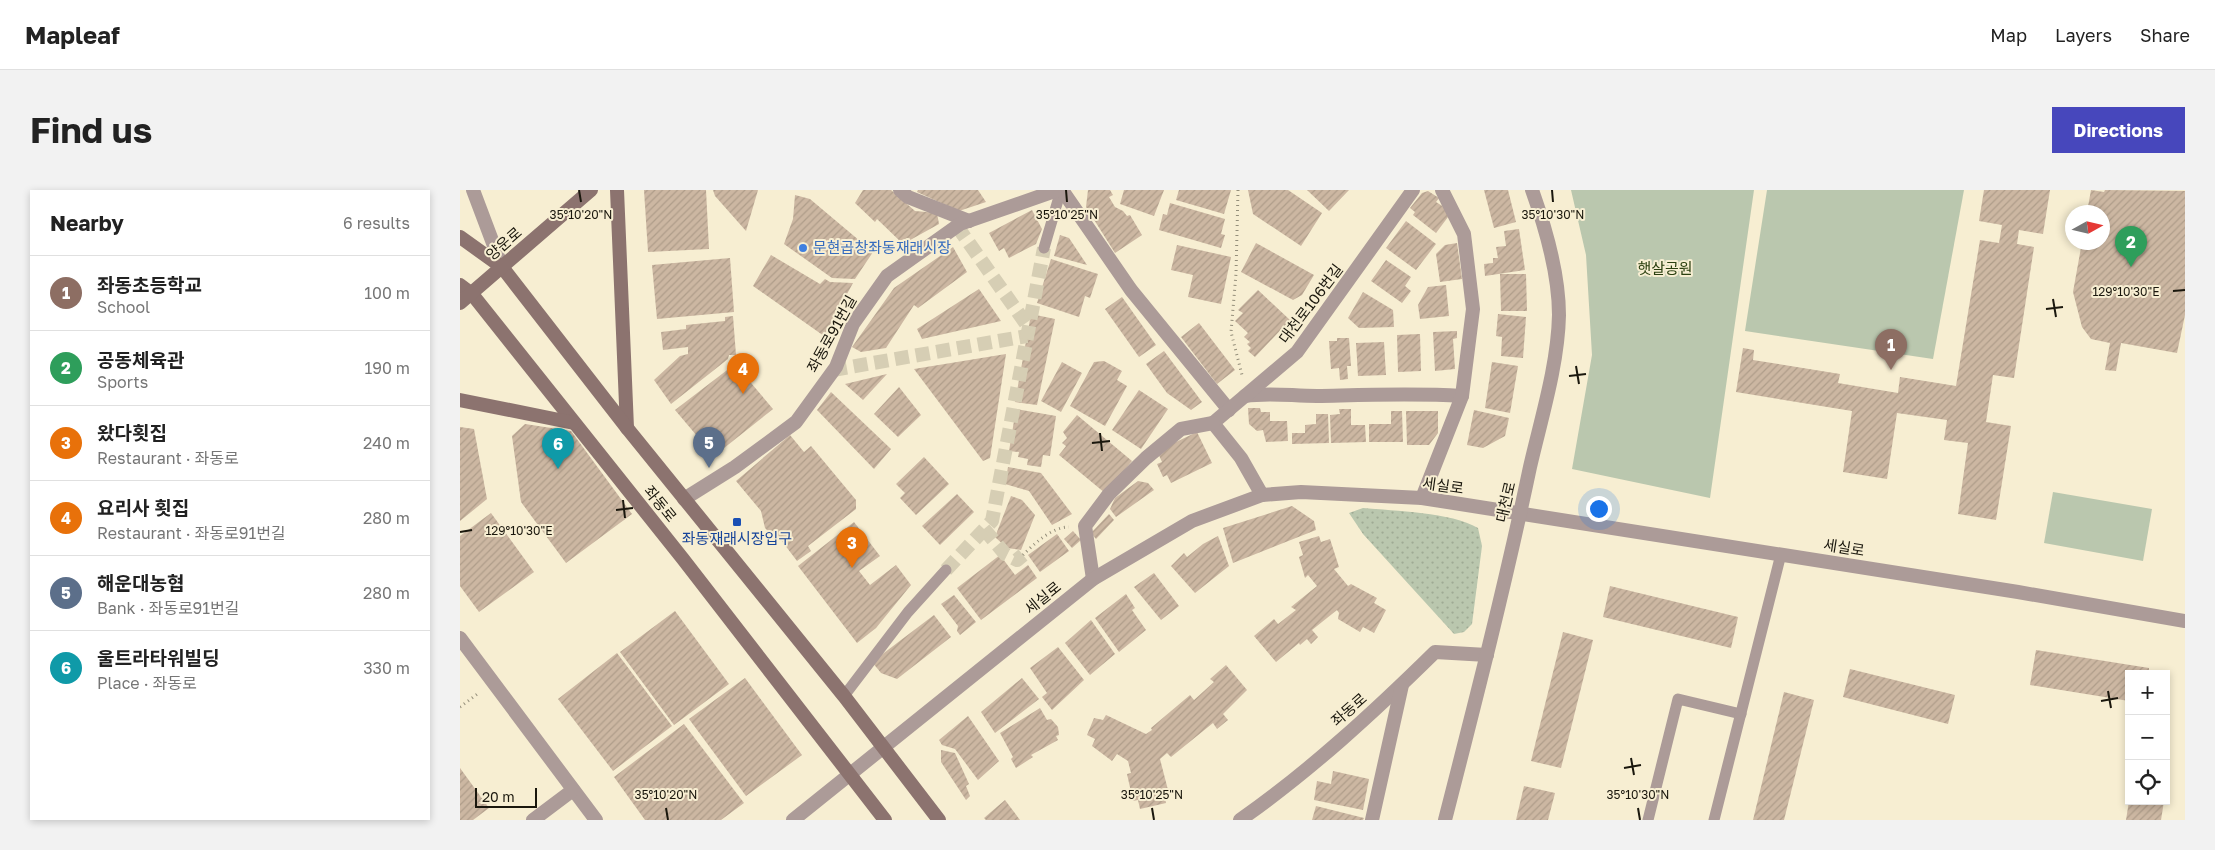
<!DOCTYPE html>
<meta charset="utf-8">
<style>
body{margin:0;font-family:"Golos Text","Noto Sans KR",sans-serif;background:#f2f2f2;color:#222}
.controls{position:absolute;right:15px;bottom:15px;display:grid;overflow:hidden;border-radius:0px;box-shadow:0 2px 8px #0003}
.controls button{width:45px;height:45px;display:grid;place-items:center;padding:0;border:0;border-bottom:1px solid #e0e0e0;background:#fff;color:#222;font:25px sans-serif}
.compass{position:absolute;left:1605px;top:15px;width:45px;height:45px;border-radius:50%;background:#fff;box-shadow:0 2px 8px #0003;rotate:82deg}
.scale{position:absolute;left:15px;bottom:12px;width:62px;box-sizing:border-box;padding-left:5px;border:2px solid #1a170d;border-top:0;font-size:14px;line-height:18px;white-space:nowrap;color:#1a170d;-webkit-text-stroke:4px #f7eed2;paint-order:stroke}
.you{position:absolute;left:1138px;top:318px;width:18px;height:18px;margin:-12px;border:4px solid #fff;border-radius:50%;background:#1a73e8;box-shadow:0 0 0 8px #1a73e833}
.badge{display:grid;place-items:center;width:32px;height:32px;border-radius:50%;background:#4747bc;color:#fff;font-size:16px;font-weight:700}
.pin{position:absolute;translate:-50% -41px;filter:drop-shadow(0 1px 2px #0008)}
.pin::after{content:'';position:absolute;top:26px;width:18px;height:15px;background:inherit;clip-path:polygon(0 0,100% 0,50% 100%)}
.list{margin:0;padding:0;list-style:none}
h2{display:flex;justify-content:space-between;align-items:center;height:65px;margin:0;padding:0 20px;font-size:21px}
h2 small{font-size:16px;font-weight:400;color:#767676}
.list li{display:grid;grid-template-columns:32px 1fr auto;gap:15px;align-items:center;box-sizing:border-box;height:75px;padding:0 20px;border-top:1px solid #e0e0e0}
.list b{display:block;font-size:19px;white-space:nowrap}
.list p{margin:0;font-size:16px;white-space:nowrap;color:#767676}
.list em{font-size:16px;font-style:normal;color:#767676}
.icon{flex:none;width:28px;height:28px;fill:none;stroke:currentColor;stroke-width:2;stroke-linecap:round;stroke-linejoin:round}
.map{position:relative;flex:none;width:1725px;height:630px;overflow:hidden;border-radius:0px}
header{display:flex;align-items:center;gap:30px;box-sizing:border-box;height:70px;padding:0 25px;background:#fff;border-bottom:1px solid #e0e0e0}
header strong{font-size:24px}
nav{display:flex;gap:28px;margin-inline-start:auto;font-size:18px}
.intro{display:flex;align-items:center;justify-content:space-between;box-sizing:border-box;height:120px;padding:0 30px}
h1{margin:0;font-size:35px}
.button{padding:12px 22px;border-radius:0px;background:#4747bc;color:#fff;font-size:18px;font-weight:700}
main{display:flex;gap:30px;padding:0 30px}
aside{flex:1;background:#fff;border-radius:0px;box-shadow:0 2px 8px #0003}
.map>svg:first-child{display:block}
.grass{fill:url(#grass-dots)}
.park{fill:#bac7ae}
.building{fill:url(#building-hatch)}
.lines{fill:none;stroke-linecap:round;stroke-linejoin:round}
.pedestrian-tunnel{stroke:#d6ceb4;stroke-width:14;stroke-dasharray:14 7;stroke-linecap:butt}
.path{stroke:#948e7a;stroke-width:3;stroke-dasharray:1 4;stroke-linecap:butt}
.service{stroke:#ac9b98;stroke-width:11}
.minor{stroke:#ac9b98;stroke-width:14}
.tertiary{stroke:#ac9b98;stroke-width:14}
.secondary{stroke:#8c736f;stroke-width:14}
.ticks{fill:none;stroke:#1a170d;stroke-width:2}
.shop-dot{fill:#3f7fe0;stroke:#f7eed2;stroke-width:2}
.transit-dot{fill:#1a4fb4;stroke:#f7eed2;stroke-width:2}
.labels{text-anchor:middle;stroke-width:4;stroke-linejoin:round;paint-order:stroke}
.street-label{font-size:15px;fill:#1a170d;stroke:#f7eed2}
.shop-label{font-size:15px;fill:#366cbe;stroke:#f7eed2;text-anchor:start}
.park-label{font-size:15px;fill:#2a3f0f;stroke:#f7eed2}
.transit-label{font-size:15px;fill:#164399;stroke:#f7eed2}
.ticks-label{font-size:12px;text-anchor:middle;fill:#1a170d;stroke:#f7eed2;stroke-width:4;stroke-linejoin:round;paint-order:stroke}
</style>
<header>
<strong>Mapleaf</strong>
<nav><a>Map</a><a>Layers</a><a>Share</a></nav>
</header>
<div class="intro"><h1>Find us</h1><a class="button">Directions</a></div>
<main>
<aside>
<h2>Nearby<small>6 results</small></h2>
<ul class="list">
<li><span class="badge" style="background:#8d6e63">1</span><div><b>좌동초등학교</b><p>School</p></div><em>100 m</em></li>
<li><span class="badge" style="background:#2e9e5b">2</span><div><b>공동체육관</b><p>Sports</p></div><em>190 m</em></li>
<li><span class="badge" style="background:#e8710a">3</span><div><b>왔다횟집</b><p>Restaurant · 좌동로</p></div><em>240 m</em></li>
<li><span class="badge" style="background:#e8710a">4</span><div><b>요리사 횟집</b><p>Restaurant · 좌동로91번길</p></div><em>280 m</em></li>
<li><span class="badge" style="background:#5c6f8a">5</span><div><b>해운대농협</b><p>Bank · 좌동로91번길</p></div><em>280 m</em></li>
<li><span class="badge" style="background:#0f9aa8">6</span><div><b>울트라타워빌딩</b><p>Place · 좌동로</p></div><em>330 m</em></li>
</ul>
</aside>
<div class="map">
<svg width="1725" height="630" viewBox="0 0 1725 630">
<defs>
<pattern id="grass-dots" width="8" height="8" patternUnits="userSpaceOnUse" patternTransform="scale(1.25)"><rect width="8" height="8" fill="#bac7ae"/><path d="M2 2h.1M6 6h.1" fill="none" stroke="#9faa94" stroke-width="1.8" stroke-linecap="round"/></pattern>
<pattern id="building-hatch" width="6" height="6" patternUnits="userSpaceOnUse" patternTransform="scale(1.25)"><rect width="6" height="6" fill="#ccb7a2"/><path d="M-1 1l2-2M0 6l6-6M5 7l2-2" fill="none" stroke="#af9d8a"/></pattern>
</defs>
<rect width="100%" height="100%" fill="#f7eed2"/>
<!-- grass -->
<path class="grass" d="M903,318c32,3 88,4 115,20l4,18 -10,78 -8,8 -10,2 -91,-100 -14,-21z"/>
<!-- park -->
<g class="park">
<polygon points="1111,0 1294,0 1250,308 1112,279 1132,165 1126,65"/>
<polygon points="1307,0 1504,0 1473,169 1285,141"/>
<polygon points="1593,302 1692,319 1683,371 1584,353"/>
</g>
<!-- building -->
<g class="building">
<polygon points="184,0 246,0 249,59 188,62"/>
<polygon points="253,0 298,0 286,41 255,6"/>
<polygon points="403,0 431,0 455,21 477,23 479,34 443,54 417,29 415,32 395,13"/>
<polygon points="458,0 518,0 526,12 499,21 457,2"/>
<polygon points="628,0 650,0 653,5 649,7 655,17 663,21 667,26 670,25 682,45 655,63 626,17"/>
<polygon points="664,0 704,0 694,26 660,14"/>
<polygon points="719,0 771,0 764,24 716,10"/>
<polygon points="788,0 828,0 862,23 841,56 793,24"/>
<polygon points="847,0 889,0 869,21"/>
<polygon points="1024,0 1048,0 1056,32 1034,38"/>
<polygon points="1524,0 1590,0 1583,44 1559,40 1557,54 1574,57 1554,188 1533,185 1526,232 1551,236 1536,330 1498,324 1508,253 1484,250 1487,230 1437,223 1427,289 1383,282 1392,221 1276,202 1283,158 1294,160 1293,170 1380,184 1378,193 1438,203 1440,187 1496,196 1520,50 1539,53 1542,35 1519,31"/>
<polygon points="1631,0 1644,2 1645,0 1725,1 1725,125 1717,163 1661,153 1656,181 1645,180 1650,153 1631,149 1622,137 1613,102 1622,52 1642,52 1642,22 1627,22"/>
<polygon points="968,1 979,8 976,12 987,19 988,27 976,43 953,25 955,22 950,18 962,3"/>
<polygon points="335,5 350,9 413,62 395,89 372,88 324,54 333,29"/>
<polygon points="710,13 765,29 761,44 765,45 761,58 699,40 703,24 707,25"/>
<polygon points="572,20 582,39 576,54 549,68 544,58 539,61 529,43"/>
<polygon points="946,31 976,54 956,80 926,58"/>
<polygon points="1059,39 1065,80 1025,86 1024,74 1033,73 1033,68 1038,68 1036,57 1046,56 1044,41"/>
<polygon points="600,45 609,48 627,75 594,66"/>
<polygon points="796,53 854,85 842,105 833,110 781,82"/>
<polygon points="997,53 1002,89 980,92 976,64 985,55"/>
<polygon points="717,55 771,67 761,114 728,107 733,85 711,80"/>
<polygon points="493,57 507,82 458,118 454,115 426,158 401,162 392,157 434,98"/>
<polygon points="311,65 360,94 365,89 370,92 393,93 364,146 293,96"/>
<polygon points="270,68 274,122 197,129 192,75"/>
<polygon points="591,69 638,84 630,108 625,106 619,127 577,113"/>
<polygon points="926,70 951,87 945,96 951,101 942,113 911,91"/>
<polygon points="1040,84 1066,84 1067,121 1041,121"/>
<polygon points="986,95 989,126 960,129 958,115 968,97"/>
<polygon points="519,99 541,131 462,149 457,139"/>
<polygon points="798,100 830,130 795,167 788,161 791,158 787,154 790,152 784,147 788,143 775,131 783,123 778,120"/>
<polygon points="903,102 933,120 934,137 899,138 888,128"/>
<polygon points="662,107 696,155 679,167 645,119"/>
<polygon points="571,124 595,129 577,215 555,212"/>
<polygon points="1038,124 1066,127 1063,168 1041,166 1042,147 1036,146"/>
<polygon points="273,126 276,165 269,165 268,169 211,214 194,190 220,166 228,164 228,157 203,160 201,142 226,139 226,135 265,131 265,127"/>
<polygon points="739,133 775,180 757,194 721,147"/>
<polygon points="997,141 997,148 993,149 995,179 975,181 973,142"/>
<polygon points="960,144 961,181 938,182 937,145"/>
<polygon points="877,148 889,148 891,176 887,176 888,189 880,190 879,178 871,179 869,151 877,151"/>
<polygon points="924,152 926,185 898,186 896,153"/>
<polygon points="704,161 742,212 731,220 707,203 686,174"/>
<polygon points="546,164 530,268 523,271 454,179"/>
<polygon points="644,171 662,181 657,190 667,196 645,236 610,216 634,172"/>
<polygon points="602,172 622,183 601,222 581,211"/>
<polygon points="1032,172 1058,176 1050,223 1025,218"/>
<polygon points="275,174 313,219 254,266 215,220"/>
<polygon points="427,184 403,210 385,194"/>
<polygon points="439,197 461,225 438,247 414,224"/>
<polygon points="679,200 708,219 681,259 652,240"/>
<polygon points="371,202 431,259 414,279 357,220"/>
<polygon points="788,218 800,218 801,222 810,222 810,231 827,231 828,251 806,252 803,240 797,241 789,234"/>
<polygon points="556,219 596,226 590,266 583,265 581,277 567,275 568,269 558,267 559,262 549,261"/>
<polygon points="879,219 891,219 891,235 905,235 906,252 871,253 870,225 880,224"/>
<polygon points="1014,220 1049,228 1045,246 1023,258 1007,255"/>
<polygon points="931,221 942,221 943,252 909,252 909,234 931,234"/>
<polygon points="946,221 978,221 978,243 969,255 947,255"/>
<polygon points="856,224 868,224 869,253 832,254 832,243 845,243 845,235 856,234"/>
<polygon points="617,225 672,271 645,303 599,265 606,256 602,253 607,248 603,242"/>
<polygon points="65,234 111,241 172,324 106,373 61,312 52,246"/>
<polygon points="0,237 14,239 27,309 0,331"/>
<polygon points="737,242 752,273 711,293 707,285 703,287 697,274 702,272 697,261"/>
<polygon points="330,245 344,262 351,256 396,310 396,319 348,356 351,361 337,371 318,346 311,344 305,338 301,321 276,291"/>
<polygon points="464,267 489,294 456,325 440,308 445,303 436,294"/>
<polygon points="548,277 581,283 612,324 592,335 569,301 545,294"/>
<polygon points="678,291 688,293 694,300 656,327 650,319 655,308"/>
<polygon points="497,304 514,322 480,355 462,336"/>
<polygon points="551,306 562,310 575,325 561,360 547,358 535,347"/>
<polygon points="832,316 854,331 856,340 773,373 763,338"/>
<polygon points="31,323 74,382 19,422 0,396 0,346"/>
<polygon points="649,324 654,330 636,349 631,343"/>
<polygon points="394,332 420,366 399,381 410,395 436,375 451,395 416,438 397,453 338,376"/>
<polygon points="613,341 621,350 612,358 604,349"/>
<polygon points="597,344 609,361 580,382 568,365"/>
<polygon points="758,346 769,376 735,403 711,376 724,363 727,367 743,354"/>
<polygon points="859,346 861,352 870,349 879,377 874,379 888,396 891,394 917,408 914,413 926,420 914,443 903,437 900,442 878,429 879,423 877,420 852,440 858,447 851,454 847,449 840,455 839,453 816,472 794,446 814,429 818,434 836,420 831,417 857,396 848,385 845,388 839,367 843,365 839,352"/>
<polygon points="540,365 555,385 568,375 577,388 521,430 497,398"/>
<polygon points="694,383 719,416 701,430 674,397"/>
<polygon points="1150,396 1278,427 1271,458 1143,427"/>
<polygon points="666,404 675,418 672,420 686,440 659,462 635,428"/>
<polygon points="494,405 516,432 500,445 497,441 498,436 481,414"/>
<polygon points="215,421 269,494 214,535 160,462"/>
<polygon points="474,425 491,447 437,489 421,483 412,472"/>
<polygon points="631,430 655,464 630,485 605,453"/>
<polygon points="1103,442 1133,450 1101,578 1071,571"/>
<polygon points="598,457 624,490 592,520 582,507 587,503 570,478"/>
<polygon points="1576,460 1689,478 1689,484 1669,484 1669,511 1570,495"/>
<polygon points="157,463 212,536 153,581 98,509"/>
<polygon points="766,475 787,500 763,524 768,530 757,539 753,533 711,567 707,563 700,569 708,600 704,601 706,613 680,619 678,610 673,611 667,584 671,583 668,571 657,564 652,571 632,556 635,549 627,545 634,528 643,530 646,525 686,544 692,540 691,538 730,505 734,510 754,492 750,489"/>
<polygon points="1390,479 1495,505 1488,534 1383,507"/>
<polygon points="285,488 342,565 286,606 229,529"/>
<polygon points="562,488 579,509 535,543 521,522"/>
<polygon points="1324,502 1354,510 1324,630 1293,630"/>
<polygon points="580,518 587,530 591,529 598,537 599,545 596,546 598,550 571,565 573,567 556,578 551,569 553,567 540,543"/>
<polygon points="508,526 539,571 518,590 495,559 482,555 479,550"/>
<polygon points="224,534 284,613 261,630 185,630 154,587"/>
<polygon points="481,560 495,563 509,594 506,596 510,606 506,610 481,572"/>
<polygon points="1706,569 1710,570 1707,589 1706,589"/>
<polygon points="0,578 29,618 13,630 0,630"/>
<polygon points="873,581 909,589 903,620 854,610 857,591 871,594"/>
<polygon points="1064,596 1095,603 1088,630 1056,630"/>
<polygon points="545,610 560,630 526,630 524,628"/>
<polygon points="1669,611 1704,611 1701,630 1666,630"/>
<polygon points="856,616 904,628 903,630 852,630"/>
</g>
<g class="lines">
<!-- pedestrian-tunnel -->
<g class="pedestrian-tunnel">
<polyline points="497,36 569,138"/>
<polyline points="373,180 567,146"/>
<polyline points="524,339 545,364 557,370 563,365"/>
<polyline points="486,380 532,331 584,58"/>
</g>
<!-- path -->
<g class="path">
<polyline points="778,0 776,84 771,142 782,185"/>
<path d="M563,365c12,-12 29,-28 46,-28"/>
<polyline points="0,517 20,502"/>
</g>
<!-- service -->
<g class="service">
<polyline points="584,58 601,0"/>
<polyline points="384,506 448,422 486,380"/>
<polyline points="1188,630 1218,509 1281,524"/>
<polyline points="1254,630 1321,364"/>
</g>
<!-- minor -->
<g class="minor">
<polyline points="13,0 42,77"/>
<polyline points="440,0 448,7 509,31"/>
<polyline points="602,0 671,100 769,220"/>
<path d="M785,206c24,-4 47,0 72,0 48,-1 97,-3 145,0"/>
<polyline points="802,305 781,268 753,233 837,162 953,0"/>
<polyline points="962,308 1002,206 1013,119 1004,44 982,0"/>
<polyline points="224,309 275,277 336,232 376,177 393,134 427,86 500,34 598,0"/>
<polyline points="633,389 625,336 649,304 686,268 721,239 753,233"/>
<polyline points="0,448 136,630"/>
<polyline points="73,630 113,600"/>
<path d="M780,630c70,-49 134,-108 195,-168l52,3"/>
<polyline points="912,630 942,495"/>
</g>
<!-- tertiary -->
<g class="tertiary">
<polyline points="333,630 633,389 732,331 802,305 841,302 962,308 1558,402 1725,431"/>
<path d="M985,630c30,-117 60,-234 85,-353 11,-48 28,-102 29,-152 0,-42 -13,-86 -27,-125"/>
</g>
<!-- secondary -->
<g class="secondary">
<polyline points="157,0 167,238"/>
<polyline points="0,47 42,77 167,238 384,506 479,630"/>
<polyline points="0,95 12,104 223,369 425,630"/>
<polyline points="0,113 131,0"/>
<polyline points="0,210 114,233"/>
</g>
</g>
<!-- ticks -->
<path class="ticks" d="M119,0l2,12M606,0l1,12M1092,0l1,12M1713,101l12,-1M1593,109l3,18M1586,119l17,-2M1116,176l3,18M1109,186l17,-2M640,243l2,18M632,253l18,-2M163,310l2,18M156,320l17,-2M0,342l12,-2M1648,501l3,17M1641,511l17,-3M1171,568l3,17M1164,578l17,-3M206,618l2,12M692,618l2,12M1178,618l2,12"/>
<!-- markers -->
<circle class="shop-dot" cx="343" cy="58" r="5"/>
<rect class="transit-dot" x="272" y="327" width="10" height="10" rx="2.5"/>
<g class="labels">
<!-- street labels -->
<g class="street-label">
<text transform="translate(44 54) rotate(-41)" y="5">양운로</text>
<text transform="translate(851 114) rotate(-53)" y="5">대천로106번길</text>
<text transform="translate(372 144) rotate(-61)" y="5">좌동로91번길</text>
<text transform="translate(983 296) rotate(8)" y="5">세실로</text>
<text transform="translate(1046 312) rotate(-77)" y="5">대천로</text>
<text transform="translate(200 314) rotate(51)" y="5">좌동로</text>
<text transform="translate(1384 358) rotate(9)" y="5">세실로</text>
<text transform="translate(583 408) rotate(-39)" y="5">세실로</text>
<text transform="translate(889 520) rotate(-41)" y="5">좌동로</text>
</g>
<!-- shop labels -->
<g class="shop-label">
<text x="353" y="63">문현곱창좌동재래시장</text>
</g>
<!-- park labels -->
<g class="park-label">
<text x="1205" y="84">햇살공원</text>
</g>
<!-- transit labels -->
<g class="transit-label">
<text x="277" y="354">좌동재래시장입구</text>
</g>
</g>
<g class="ticks-label">
<text x="121" y="29">35°10'20"N</text>
<text x="607" y="29">35°10'25"N</text>
<text x="1093" y="29">35°10'30"N</text>
<text x="1666" y="106">129°10'30"E</text>
<text x="59" y="345">129°10'30"E</text>
<text x="206" y="609">35°10'20"N</text>
<text x="692" y="609">35°10'25"N</text>
<text x="1178" y="609">35°10'30"N</text>
</g>
</svg>
<div class="controls">
<button>+</button>
<button>−</button>
<button><svg class="icon" aria-label="locate" viewBox="0 0 24 24"><circle cx="12" cy="12" r="6"/><path d="M12 2v4M12 18v4M2 12h4M18 12h4"/></svg></button>
</div>
<svg class="compass" viewBox="-18 -18 36 36"><path d="M0-13l5 13h-10z" fill="#e53935"/><path d="M0 13l5-13h-10z" fill="#767676"/></svg>
<div class="scale">20 m</div>
<div class="you"></div>
<div class="pin badge" style="left:1431px;top:180px;background:#8d6e63">1</div>
<div class="pin badge" style="left:1671px;top:77px;background:#2e9e5b">2</div>
<div class="pin badge" style="left:392px;top:378px;background:#e8710a">3</div>
<div class="pin badge" style="left:283px;top:204px;background:#e8710a">4</div>
<div class="pin badge" style="left:249px;top:278px;background:#5c6f8a">5</div>
<div class="pin badge" style="left:98px;top:279px;background:#0f9aa8">6</div>
</div>
</main>
